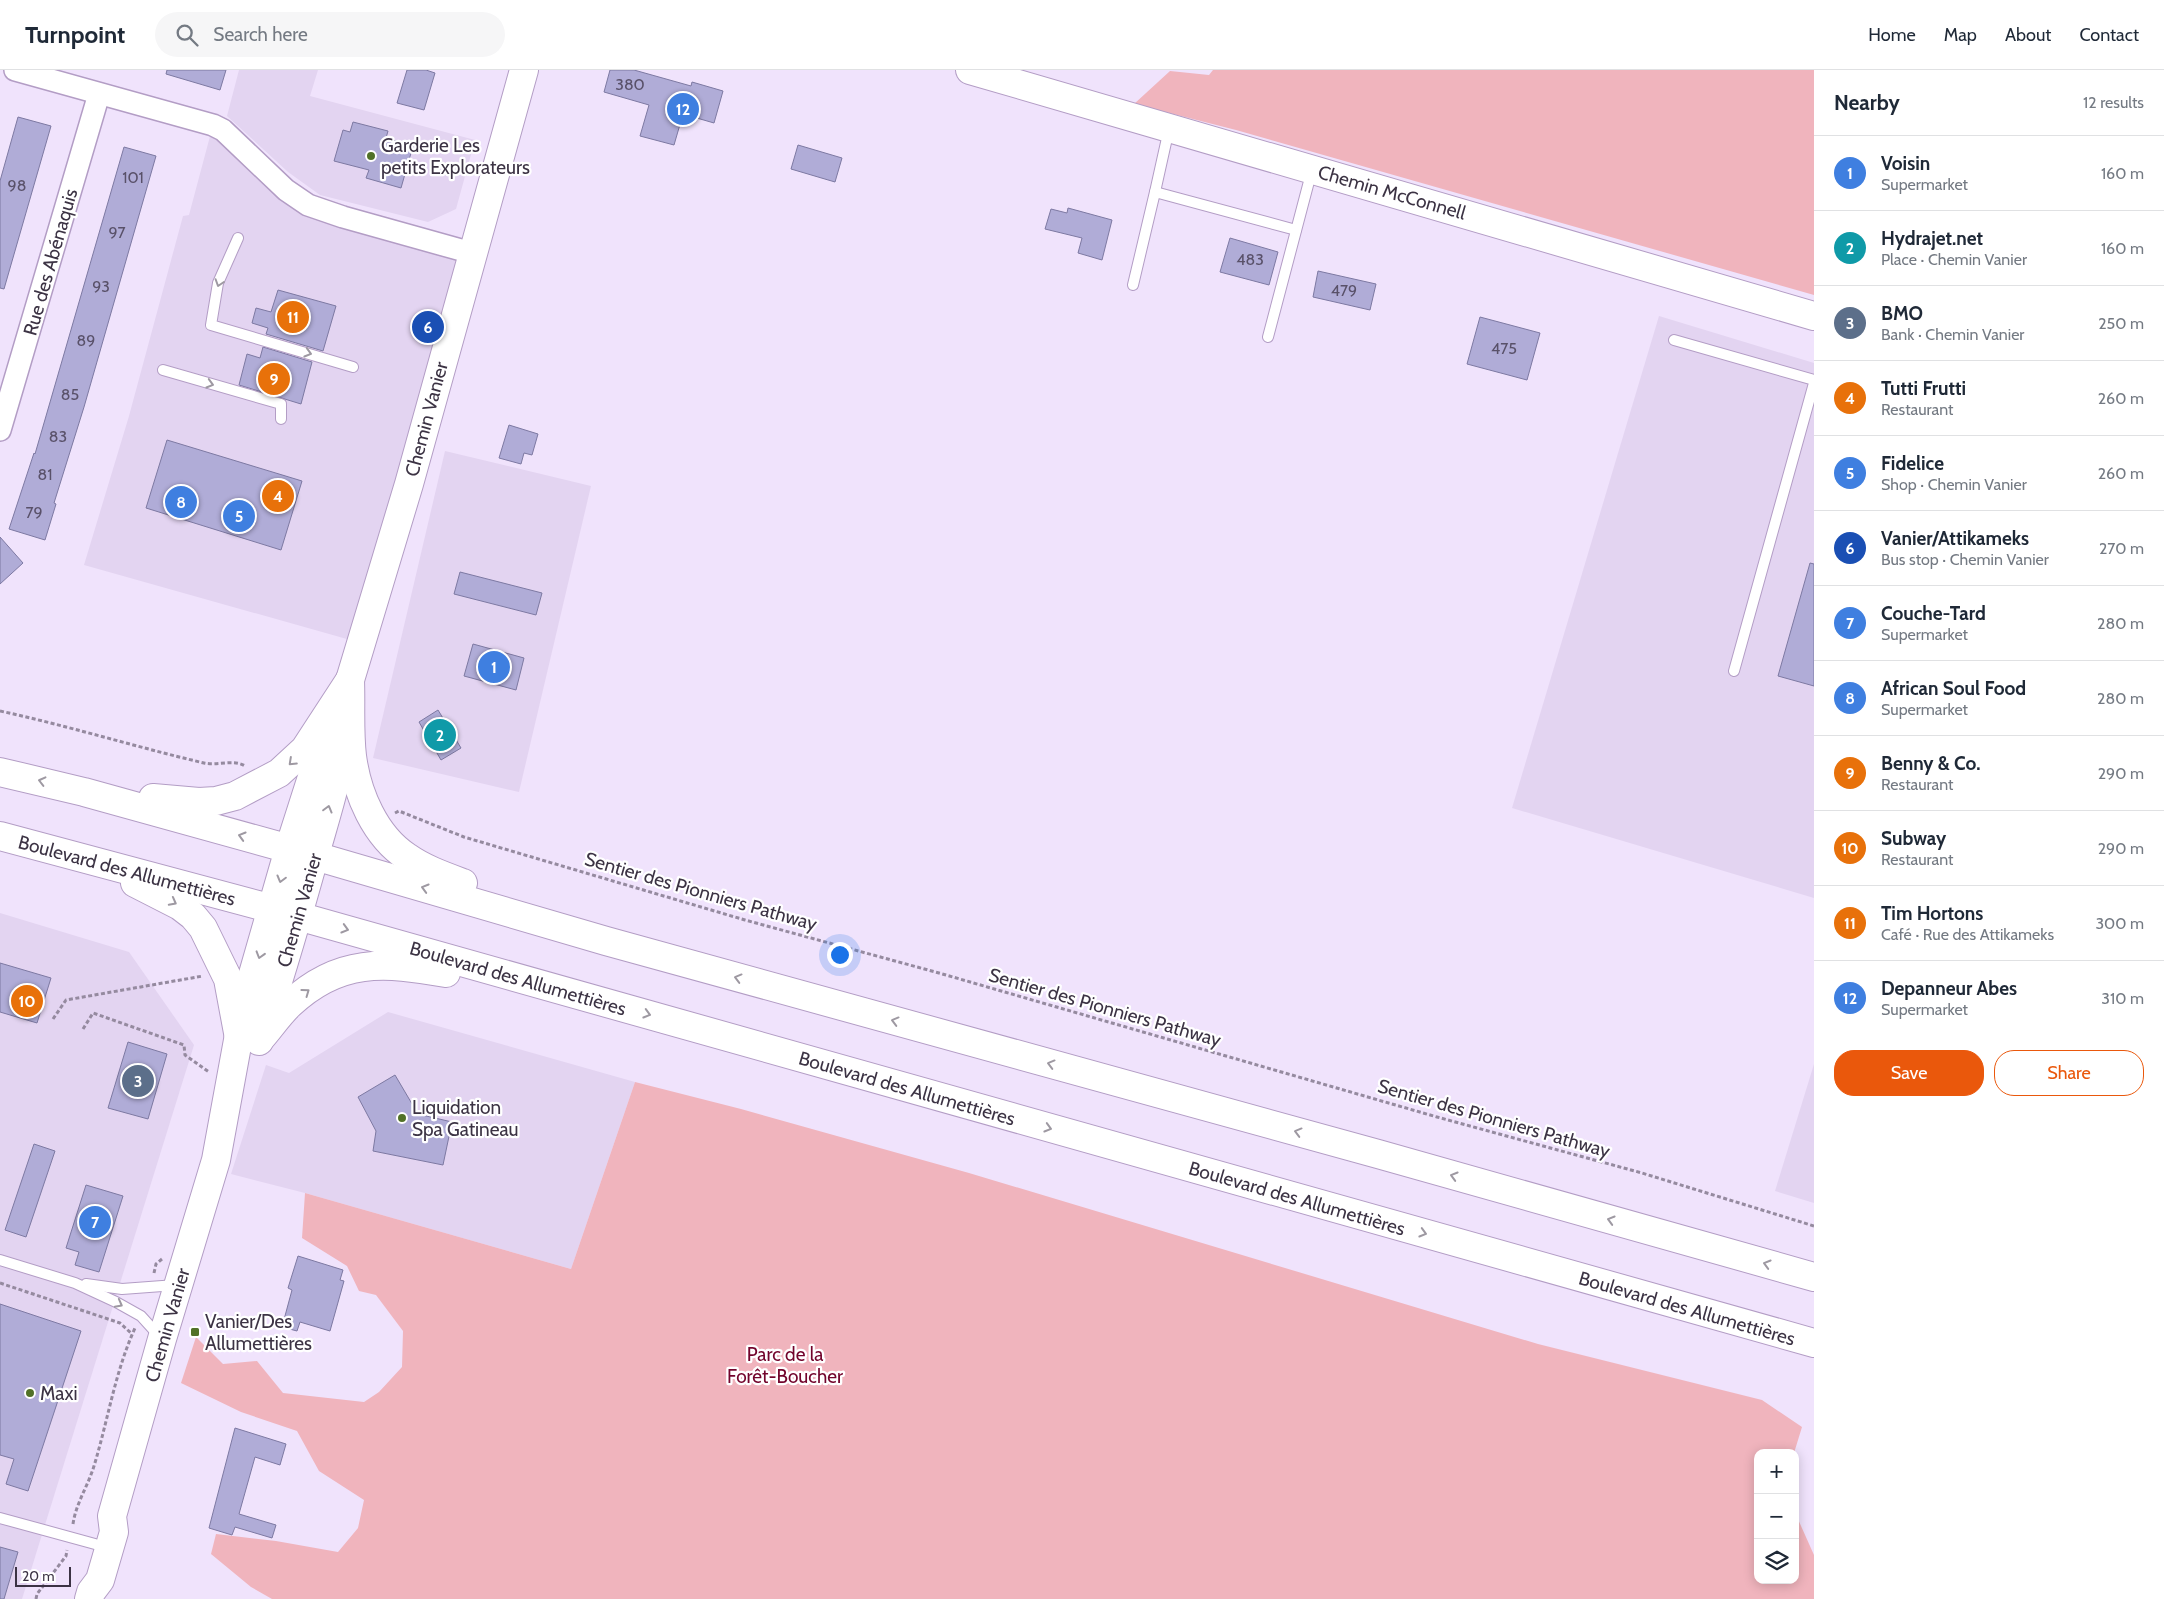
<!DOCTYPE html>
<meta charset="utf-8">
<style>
body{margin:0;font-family:Cabin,sans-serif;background:#f6f6f7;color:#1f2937}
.controls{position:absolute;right:15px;bottom:15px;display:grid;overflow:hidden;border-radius:10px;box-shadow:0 2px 12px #0003}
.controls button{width:45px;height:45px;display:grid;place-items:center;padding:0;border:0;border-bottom:1px solid #e0e1e3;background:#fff;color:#1f2937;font:25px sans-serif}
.scale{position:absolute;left:15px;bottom:12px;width:56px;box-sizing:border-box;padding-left:5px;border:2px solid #3c3344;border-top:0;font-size:14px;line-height:18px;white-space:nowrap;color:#3c3344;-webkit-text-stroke:4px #fff;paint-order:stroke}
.you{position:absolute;left:839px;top:884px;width:18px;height:18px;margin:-12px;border:4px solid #fff;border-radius:50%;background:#1a73e8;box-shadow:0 0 0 8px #1a73e833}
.badge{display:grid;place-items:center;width:32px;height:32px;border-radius:50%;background:#ea580c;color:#fff;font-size:16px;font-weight:700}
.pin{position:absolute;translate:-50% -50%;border:2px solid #fff;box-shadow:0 1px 5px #0006}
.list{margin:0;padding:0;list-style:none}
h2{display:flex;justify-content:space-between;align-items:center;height:65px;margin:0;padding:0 20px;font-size:21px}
h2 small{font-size:16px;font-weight:400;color:#747a83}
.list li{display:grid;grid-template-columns:32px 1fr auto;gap:15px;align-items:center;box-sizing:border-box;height:75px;padding:0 20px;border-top:1px solid #e0e1e3}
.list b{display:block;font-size:19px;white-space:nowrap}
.list p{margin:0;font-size:16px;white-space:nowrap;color:#747a83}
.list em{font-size:16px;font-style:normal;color:#747a83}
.actions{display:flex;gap:10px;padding:15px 20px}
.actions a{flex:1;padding:11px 0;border:1px solid #ea580c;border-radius:20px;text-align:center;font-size:18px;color:#ea580c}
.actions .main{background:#ea580c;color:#fff}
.icon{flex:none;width:28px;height:28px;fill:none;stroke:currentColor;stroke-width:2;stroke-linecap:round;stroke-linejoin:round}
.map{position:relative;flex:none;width:1814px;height:1529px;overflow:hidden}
header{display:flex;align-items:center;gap:30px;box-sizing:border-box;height:70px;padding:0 25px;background:#fff;border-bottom:1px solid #e0e1e3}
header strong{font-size:24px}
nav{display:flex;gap:28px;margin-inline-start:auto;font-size:18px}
.search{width:350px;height:45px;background:#f6f6f7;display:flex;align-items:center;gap:12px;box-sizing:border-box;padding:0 18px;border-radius:28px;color:#747a83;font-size:19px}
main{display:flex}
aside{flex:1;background:#fff}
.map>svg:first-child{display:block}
.built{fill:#e3d4f1}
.green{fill:#f0b4bd}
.building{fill:#b0acd7;stroke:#7d79a2}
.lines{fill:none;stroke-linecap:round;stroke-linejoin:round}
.lane-casing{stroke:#b39dc5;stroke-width:12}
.street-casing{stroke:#b39dc5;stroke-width:24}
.secondary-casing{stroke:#b39dc5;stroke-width:30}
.highway-casing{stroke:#b39dc5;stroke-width:30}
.path{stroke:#958a9f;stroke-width:3;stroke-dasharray:4 2.5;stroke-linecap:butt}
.lane{stroke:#fff;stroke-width:10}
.street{stroke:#fff;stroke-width:21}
.secondary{stroke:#fff;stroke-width:28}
.highway{stroke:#fff;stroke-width:28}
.oneway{stroke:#9e99a2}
.poi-dot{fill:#517127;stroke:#fff;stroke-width:2}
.labels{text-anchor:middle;stroke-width:4.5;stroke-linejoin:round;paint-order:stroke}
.number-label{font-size:16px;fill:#595169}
.poi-label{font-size:19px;fill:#3c3344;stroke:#fff;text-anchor:start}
.street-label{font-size:19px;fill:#3c3344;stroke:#fff}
.park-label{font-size:19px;fill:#72042c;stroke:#fff}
</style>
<header>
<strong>Turnpoint</strong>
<div class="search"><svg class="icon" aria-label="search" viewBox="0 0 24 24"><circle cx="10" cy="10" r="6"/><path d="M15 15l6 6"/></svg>Search here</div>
<nav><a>Home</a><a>Map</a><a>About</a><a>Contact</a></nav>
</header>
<main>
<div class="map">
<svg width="1814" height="1529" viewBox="0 0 1814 1529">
<rect width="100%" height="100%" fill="#f0e3fc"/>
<!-- built -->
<g class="built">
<polygon points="239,0 318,0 310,26 475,70 456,139 428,152 320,125 288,102 227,46"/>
<polygon points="213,55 286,120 472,183 361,573 84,495 129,346 183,146 189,145"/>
<polygon points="1659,246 1814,293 1814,828 1512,738"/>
<polygon points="445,381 591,416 519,722 373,688"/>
<polygon points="0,843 129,882 194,975 22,1529 0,1529"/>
<polygon points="388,942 635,1012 571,1199 305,1123 231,1104 266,995 289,1003"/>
<polygon points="1814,994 1814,1133 1775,1121"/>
</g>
<!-- green -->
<g class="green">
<polygon points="1213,0 1814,0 1814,225 1236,60 1134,34 1170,1 1209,5"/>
<polygon points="635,1012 741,1039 969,1103 1538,1274 1762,1330 1802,1357 1794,1383 1758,1383 1758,1510 1795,1510 1795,1430 1797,1447 1814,1485 1814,1529 272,1529 251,1517 211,1484 216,1464 276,1471 338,1482 358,1458 364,1430 319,1401 297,1361 241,1342 181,1313 196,1267 223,1294 257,1291 283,1323 364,1332 379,1322 402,1297 403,1261 376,1225 359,1221 347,1196 302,1168 305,1123 571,1199"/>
</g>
<!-- building -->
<g class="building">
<polygon points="167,0 226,0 220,20 166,4"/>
<polygon points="407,0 426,0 435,3 424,40 397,33"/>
<polygon points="610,0 634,0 691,16 692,12 723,21 714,53 683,44 674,75 640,66 649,35 604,22"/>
<polygon points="18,47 51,56 4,219 0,218 0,111"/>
<polygon points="353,52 388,61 386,68 413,76 401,118 366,108 369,100 334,91 343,60 350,62"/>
<polygon points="798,75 842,88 835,112 791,99"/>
<polygon points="124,77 156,86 84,337 54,433 56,434 45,470 9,459 34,383 35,384"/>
<polygon points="1068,138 1112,150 1102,190 1078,183 1082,168 1045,159 1051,139 1067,143"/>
<polygon points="1230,168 1278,182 1269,215 1220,202"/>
<polygon points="1318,201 1376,214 1370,240 1313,227"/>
<polygon points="278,220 336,236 323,281 266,264 268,258 252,253 256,238 271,242"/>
<polygon points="1480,247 1540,263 1527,310 1467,294"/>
<polygon points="263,277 312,292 301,334 239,315 247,284 260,288"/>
<polygon points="509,355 538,364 532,385 524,383 521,394 499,388"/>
<polygon points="167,370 302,411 281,480 146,438"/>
<polygon points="0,467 23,493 0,514"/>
<polygon points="1810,493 1814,494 1814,616 1778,606"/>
<polygon points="460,502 542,523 536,545 454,524"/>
<polygon points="473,574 524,588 516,620 464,606"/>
<polygon points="438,640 461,678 441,690 419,652"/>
<polygon points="0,893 51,908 37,953 0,942"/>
<polygon points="128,972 167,984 148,1049 108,1038"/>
<polygon points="395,1005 418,1044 452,1052 443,1095 373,1081 376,1061 358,1027"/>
<polygon points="34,1074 55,1081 26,1167 5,1160"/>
<polygon points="86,1115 123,1126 99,1202 75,1195 79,1182 66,1178"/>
<polygon points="298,1186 343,1200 340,1210 344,1211 330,1261 300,1252 297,1261 282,1257 292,1220 288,1218"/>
<polygon points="0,1234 81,1261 28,1421 6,1414 14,1389 0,1385"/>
<polygon points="235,1358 286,1374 280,1395 255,1387 239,1444 276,1455 272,1468 235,1457 232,1465 209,1458"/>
<polygon points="0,1477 18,1482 4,1529 0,1529"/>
</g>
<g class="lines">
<defs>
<g id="lane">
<polyline points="1155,122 1169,59"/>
<polyline points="238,168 218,213 211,255 353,297"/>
<polyline points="1133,215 1155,122 1296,160"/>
<polyline points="1268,267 1312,100"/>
<polyline points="1674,270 1814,310"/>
<polyline points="163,300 281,334 281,349"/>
<polyline points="1734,601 1814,313"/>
<polyline points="0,1190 75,1213 116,1232 141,1246 160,1267"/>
<polyline points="86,1214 122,1219 176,1215"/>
<polyline points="0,1448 95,1474"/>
</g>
<g id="street">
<polyline points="15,0 213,55 223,60 286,120 308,135 343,147 472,183"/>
<polyline points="0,360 99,24"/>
</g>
<g id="secondary">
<polyline points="970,0 1814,246"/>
<path d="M259,971c20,-60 38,-122 55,-183 12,-43 26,-85 31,-129"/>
<polyline points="89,1529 91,1522 100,1510 114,1462 112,1446 162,1269 216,1090 245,932 289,779 320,682 350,610 409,414 524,0"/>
</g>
<g id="highway">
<path d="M350,610c1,25 -1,51 2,76 5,38 23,80 55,101 17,12 37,19 56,26"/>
<polyline points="0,702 84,722 315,786 606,871 1378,1084 1814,1207"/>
<polyline points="153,728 199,732 216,731 235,726 279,703 305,679 350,610"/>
<polyline points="0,766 273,839 1814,1273"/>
<polyline points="135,813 180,836 193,846 203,858 228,909 239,968"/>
<path d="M260,969c10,-11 19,-25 30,-35 49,-46 94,-42 156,-31"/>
</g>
</defs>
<!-- lane casing -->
<use href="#lane" class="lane-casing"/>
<!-- street casing -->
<use href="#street" class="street-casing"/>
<!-- secondary casing -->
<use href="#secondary" class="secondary-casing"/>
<!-- highway casing -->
<use href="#highway" class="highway-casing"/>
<!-- path -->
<g class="path">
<path d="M0,641c69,15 136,36 204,52 13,3 30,-4 41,3"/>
<polyline points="395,743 399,741 464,767 745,850 939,903 1437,1047 1642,1103 1814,1156"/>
<polyline points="53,949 66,930 203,906"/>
<polyline points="83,959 93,943 184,975 185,985 209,1002"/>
<polyline points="154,1203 156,1194 162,1189"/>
<polyline points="0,1213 120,1253 132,1264"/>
<path d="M73,1454c3,-21 15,-38 21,-58 14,-46 21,-94 41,-138"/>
<polyline points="36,1529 37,1524 66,1486 67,1480"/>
</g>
<!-- lane -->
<use href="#lane" class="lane"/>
<!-- street -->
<use href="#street" class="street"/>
<!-- secondary -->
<use href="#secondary" class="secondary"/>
<!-- highway -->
<use href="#highway" class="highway"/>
</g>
<!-- one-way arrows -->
<defs><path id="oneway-chevron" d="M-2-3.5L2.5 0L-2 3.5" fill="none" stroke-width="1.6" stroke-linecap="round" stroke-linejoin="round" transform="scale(1.25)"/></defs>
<g class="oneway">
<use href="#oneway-chevron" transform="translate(219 213) rotate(108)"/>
<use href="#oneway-chevron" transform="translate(308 283) rotate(16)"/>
<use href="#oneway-chevron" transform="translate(210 314) rotate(16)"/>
<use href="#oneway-chevron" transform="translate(292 692) rotate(137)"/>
<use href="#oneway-chevron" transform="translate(42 711) rotate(-166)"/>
<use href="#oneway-chevron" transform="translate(328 739) rotate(-75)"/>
<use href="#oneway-chevron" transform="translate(242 766) rotate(-164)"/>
<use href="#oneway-chevron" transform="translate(281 809) rotate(105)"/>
<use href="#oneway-chevron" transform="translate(425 818) rotate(-164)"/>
<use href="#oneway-chevron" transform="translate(173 832) rotate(28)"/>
<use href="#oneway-chevron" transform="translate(345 859) rotate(16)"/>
<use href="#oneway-chevron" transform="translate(260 885) rotate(107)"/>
<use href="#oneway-chevron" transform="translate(738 908) rotate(-165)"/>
<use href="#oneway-chevron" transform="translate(306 922) rotate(-36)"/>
<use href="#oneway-chevron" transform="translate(647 944) rotate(16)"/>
<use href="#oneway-chevron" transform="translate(895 951) rotate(-165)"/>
<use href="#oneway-chevron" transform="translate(1051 994) rotate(-165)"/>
<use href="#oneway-chevron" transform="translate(1048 1058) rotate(16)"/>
<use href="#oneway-chevron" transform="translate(1298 1062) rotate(-165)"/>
<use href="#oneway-chevron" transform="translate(1454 1106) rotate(-164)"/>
<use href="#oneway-chevron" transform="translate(1611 1150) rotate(-164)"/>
<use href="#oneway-chevron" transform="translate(1423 1163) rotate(16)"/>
<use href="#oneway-chevron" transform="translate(1767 1194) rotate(-164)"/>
<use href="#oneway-chevron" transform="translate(119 1234) rotate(28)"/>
</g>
<!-- markers -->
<g class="poi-dot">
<circle cx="371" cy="86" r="5"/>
<circle cx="402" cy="1048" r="5"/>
<rect x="190" y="1257" width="10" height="10" rx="2.5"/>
<circle cx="30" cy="1323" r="5"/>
</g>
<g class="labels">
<!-- number labels -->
<g class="number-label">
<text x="630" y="20">380</text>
<text x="133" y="113">101</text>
<text x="17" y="121">98</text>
<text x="117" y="168">97</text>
<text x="1250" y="195">483</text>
<text x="101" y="222">93</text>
<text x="1344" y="226">479</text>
<text x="86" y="276">89</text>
<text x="1504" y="284">475</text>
<text x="70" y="330">85</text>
<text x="58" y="372">83</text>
<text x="45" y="410">81</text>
<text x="34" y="448">79</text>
</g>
<!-- poi labels -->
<g class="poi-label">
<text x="381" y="82">Garderie Les<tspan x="381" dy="22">petits Explorateurs</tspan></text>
<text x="412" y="1044">Liquidation<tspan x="412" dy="22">Spa Gatineau</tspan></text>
<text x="205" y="1258">Vanier/Des<tspan x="205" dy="22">Allumettières</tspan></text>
<text x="40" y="1330">Maxi</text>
</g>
<!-- street labels -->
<g class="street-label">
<text transform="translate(1392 122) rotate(16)" y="7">Chemin McConnell</text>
<text transform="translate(50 192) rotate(-74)" y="7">Rue des Abénaquis</text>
<text transform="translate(426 349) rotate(-75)" y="7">Chemin Vanier</text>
<text transform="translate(127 800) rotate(15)" y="7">Boulevard des Allumettières</text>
<text transform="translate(701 821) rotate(16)" y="7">Sentier des Pionniers Pathway</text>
<text transform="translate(299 840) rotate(-74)" y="7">Chemin Vanier</text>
<text transform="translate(518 908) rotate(16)" y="7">Boulevard des Allumettières</text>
<text transform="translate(1105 937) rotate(16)" y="7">Sentier des Pionniers Pathway</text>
<text transform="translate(907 1018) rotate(16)" y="7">Boulevard des Allumettières</text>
<text transform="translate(1494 1048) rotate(16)" y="7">Sentier des Pionniers Pathway</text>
<text transform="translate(1297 1128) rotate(16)" y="7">Boulevard des Allumettières</text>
<text transform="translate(1687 1238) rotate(16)" y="7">Boulevard des Allumettières</text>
<text transform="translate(167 1255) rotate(-74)" y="7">Chemin Vanier</text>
</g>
<!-- park labels -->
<g class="park-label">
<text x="785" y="1291">Parc de la<tspan x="785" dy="22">Forêt-Boucher</tspan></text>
</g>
</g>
</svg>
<div class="controls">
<button>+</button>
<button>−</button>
<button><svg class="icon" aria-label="layers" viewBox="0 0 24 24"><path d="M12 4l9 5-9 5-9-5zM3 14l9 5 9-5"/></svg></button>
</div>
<div class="scale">20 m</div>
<div class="you"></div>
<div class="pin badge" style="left:494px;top:597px;background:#3f7fe0">1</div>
<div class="pin badge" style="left:440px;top:665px;background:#0f9aa8">2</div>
<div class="pin badge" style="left:138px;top:1011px;background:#5c6f8a">3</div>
<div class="pin badge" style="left:278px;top:426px;background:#e8710a">4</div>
<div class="pin badge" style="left:239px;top:446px;background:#3f7fe0">5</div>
<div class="pin badge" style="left:428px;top:257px;background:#1a4fb4">6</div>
<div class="pin badge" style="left:95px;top:1152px;background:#3f7fe0">7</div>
<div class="pin badge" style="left:181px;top:432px;background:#3f7fe0">8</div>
<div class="pin badge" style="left:274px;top:309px;background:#e8710a">9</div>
<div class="pin badge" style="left:27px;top:931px;background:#e8710a">10</div>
<div class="pin badge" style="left:293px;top:247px;background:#e8710a">11</div>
<div class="pin badge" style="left:683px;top:39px;background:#3f7fe0">12</div>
</div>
<aside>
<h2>Nearby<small>12 results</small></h2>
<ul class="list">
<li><span class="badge" style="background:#3f7fe0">1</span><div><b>Voisin</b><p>Supermarket</p></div><em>160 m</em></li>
<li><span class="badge" style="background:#0f9aa8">2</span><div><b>Hydrajet.net</b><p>Place · Chemin Vanier</p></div><em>160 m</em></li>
<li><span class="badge" style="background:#5c6f8a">3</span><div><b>BMO</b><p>Bank · Chemin Vanier</p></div><em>250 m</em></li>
<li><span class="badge" style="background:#e8710a">4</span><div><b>Tutti Frutti</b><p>Restaurant</p></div><em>260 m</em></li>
<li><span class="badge" style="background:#3f7fe0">5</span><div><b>Fidelice</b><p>Shop · Chemin Vanier</p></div><em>260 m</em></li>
<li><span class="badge" style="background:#1a4fb4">6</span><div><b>Vanier/Attikameks</b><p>Bus stop · Chemin Vanier</p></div><em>270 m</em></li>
<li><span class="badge" style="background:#3f7fe0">7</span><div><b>Couche-Tard</b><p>Supermarket</p></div><em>280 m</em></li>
<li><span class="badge" style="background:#3f7fe0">8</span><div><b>African Soul Food</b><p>Supermarket</p></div><em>280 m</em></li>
<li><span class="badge" style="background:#e8710a">9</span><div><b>Benny &amp; Co.</b><p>Restaurant</p></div><em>290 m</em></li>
<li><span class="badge" style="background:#e8710a">10</span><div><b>Subway</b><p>Restaurant</p></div><em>290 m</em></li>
<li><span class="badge" style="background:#e8710a">11</span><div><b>Tim Hortons</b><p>Café · Rue des Attikameks</p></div><em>300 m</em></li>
<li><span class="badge" style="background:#3f7fe0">12</span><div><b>Depanneur Abes</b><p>Supermarket</p></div><em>310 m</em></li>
</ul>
<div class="actions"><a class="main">Save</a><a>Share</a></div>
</aside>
</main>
